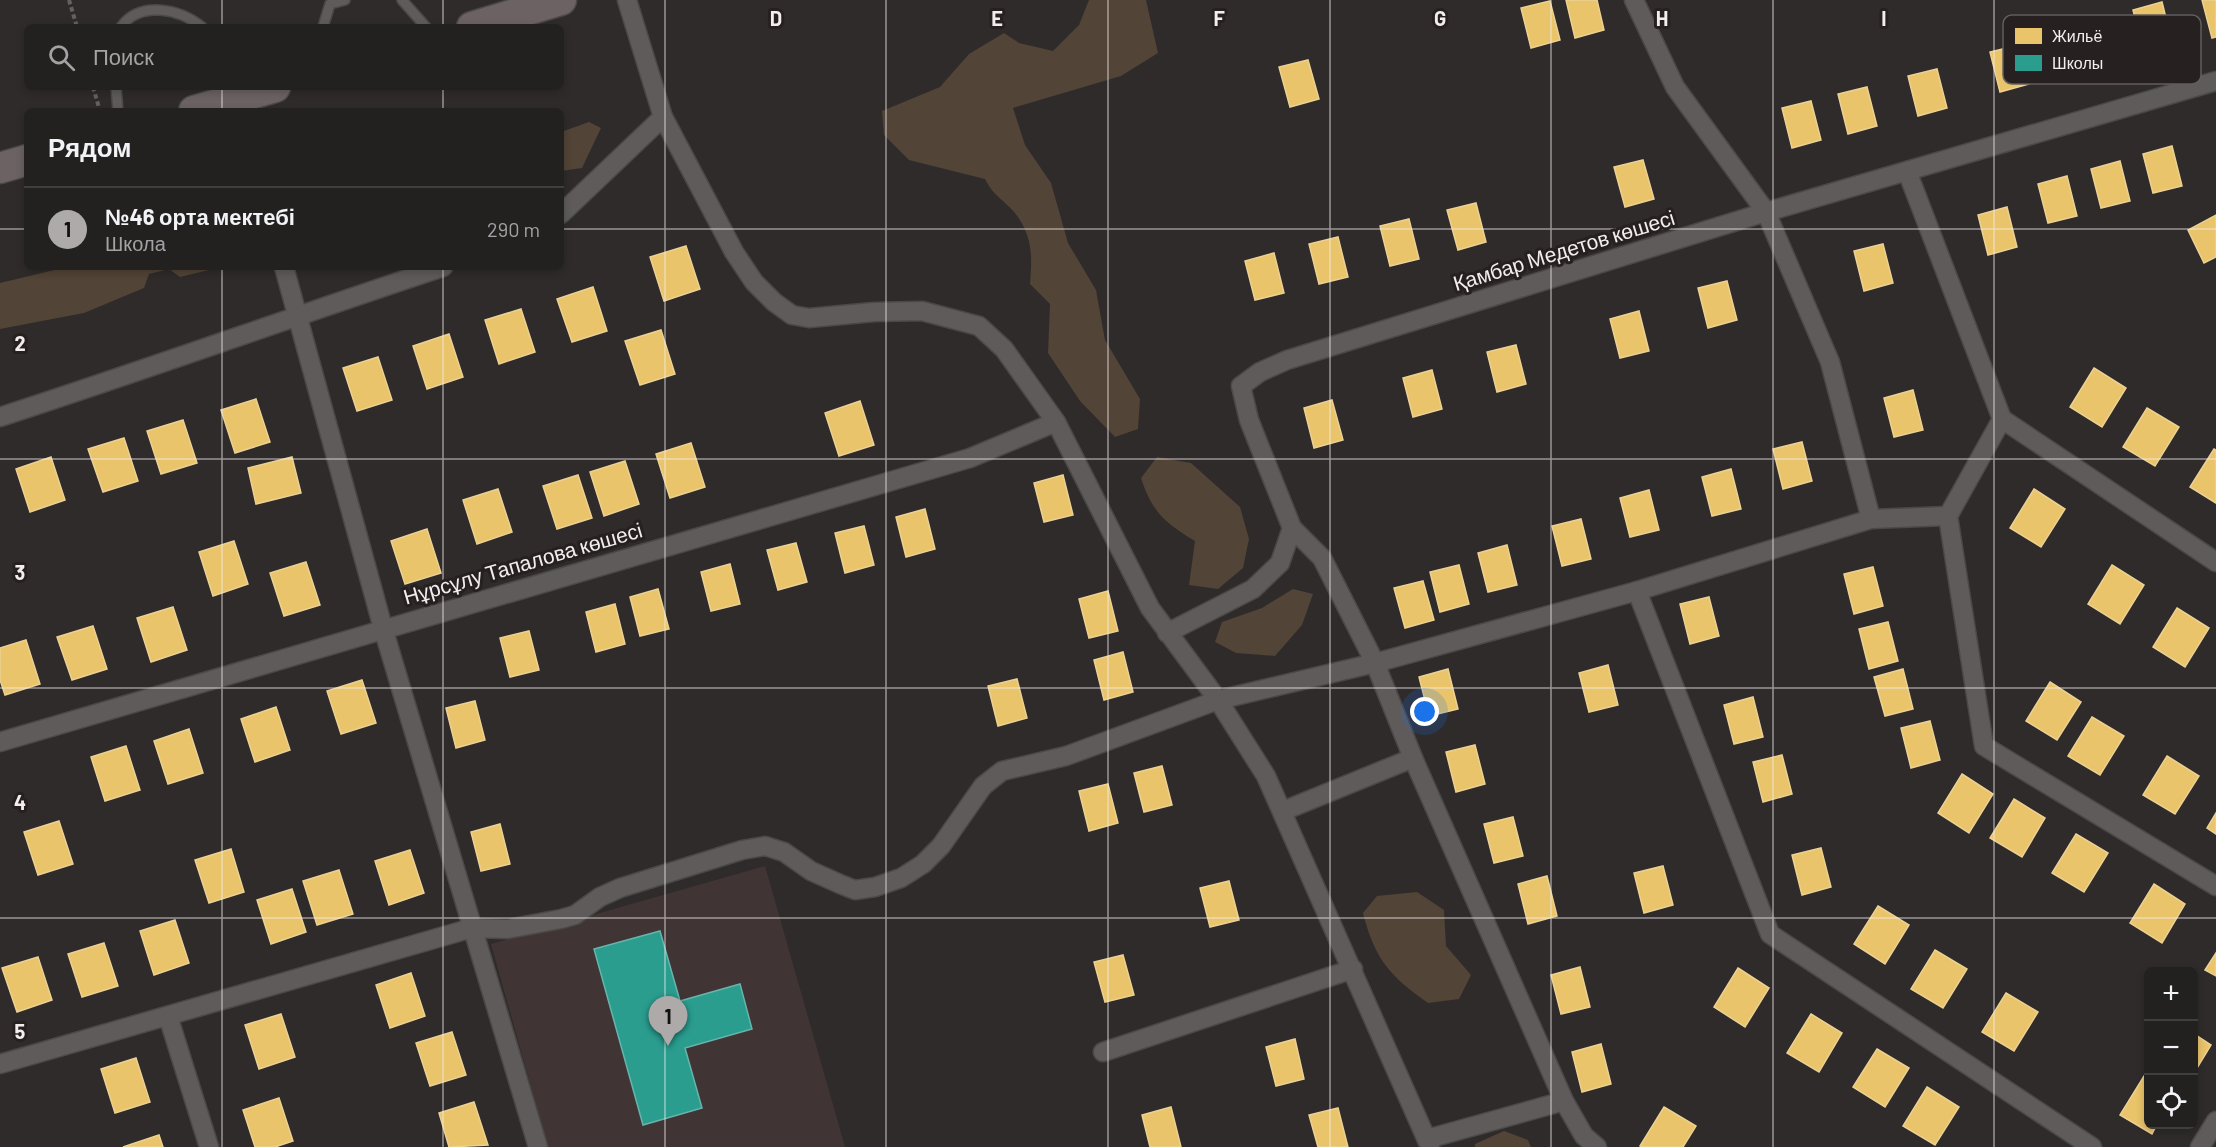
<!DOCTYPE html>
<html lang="ru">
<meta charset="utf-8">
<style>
body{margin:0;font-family:Barlow,sans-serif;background:#2b2829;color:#f1f3f6}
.controls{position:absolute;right:18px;bottom:18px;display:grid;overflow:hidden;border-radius:9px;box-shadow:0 3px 9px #0003}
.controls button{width:54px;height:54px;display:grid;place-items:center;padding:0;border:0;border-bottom:2px solid #403e3e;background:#232020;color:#f1f3f6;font:30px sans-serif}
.you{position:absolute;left:1425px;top:712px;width:21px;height:21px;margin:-15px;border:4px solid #fff;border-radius:50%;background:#1a73e8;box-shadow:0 0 0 9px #1a73e833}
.badge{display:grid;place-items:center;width:39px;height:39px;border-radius:50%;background:#aeaaaa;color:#111;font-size:20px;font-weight:700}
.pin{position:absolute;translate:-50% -50px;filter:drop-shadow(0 2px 3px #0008)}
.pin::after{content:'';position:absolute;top:32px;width:21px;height:18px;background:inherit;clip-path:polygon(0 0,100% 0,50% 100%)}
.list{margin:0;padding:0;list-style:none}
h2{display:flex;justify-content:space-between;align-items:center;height:78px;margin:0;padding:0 24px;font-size:26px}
h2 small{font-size:20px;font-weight:400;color:#a3a3a5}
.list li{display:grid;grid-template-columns:39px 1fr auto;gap:18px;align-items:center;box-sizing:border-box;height:84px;padding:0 24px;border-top:2px solid #403e3e}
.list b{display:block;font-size:22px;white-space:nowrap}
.list p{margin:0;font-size:20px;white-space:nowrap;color:#a3a3a5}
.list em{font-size:20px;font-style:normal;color:#a3a3a5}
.icon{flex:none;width:33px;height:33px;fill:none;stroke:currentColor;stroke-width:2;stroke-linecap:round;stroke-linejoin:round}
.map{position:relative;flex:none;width:2216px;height:1147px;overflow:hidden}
.search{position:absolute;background:#232020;box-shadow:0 3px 9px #0003;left:24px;top:24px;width:540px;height:66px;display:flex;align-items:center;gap:15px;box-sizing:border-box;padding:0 21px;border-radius:9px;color:#a3a3a5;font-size:22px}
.panel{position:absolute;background:#232020;box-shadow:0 3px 9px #0003;left:24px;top:108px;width:540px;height:162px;border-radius:9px}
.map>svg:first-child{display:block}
.built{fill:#403534}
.green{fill:#524436}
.homes{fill:#e9c46a;stroke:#ecd192;stroke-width:1.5}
.schools{fill:#2a9d8f;stroke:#66b5ac;stroke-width:1.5}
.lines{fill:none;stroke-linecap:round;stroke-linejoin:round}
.service-casing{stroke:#4b4848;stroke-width:12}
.minor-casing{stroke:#4b4848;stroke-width:21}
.trunk-casing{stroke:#4b4848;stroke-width:33}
.path{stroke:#636161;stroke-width:4;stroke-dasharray:4.5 3;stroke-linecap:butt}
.service{stroke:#5f5b5b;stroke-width:9}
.minor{stroke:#5f5b5b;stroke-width:18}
.trunk{stroke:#6c6264;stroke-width:30}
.grid{fill:none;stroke:#f2eeee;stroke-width:1.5;stroke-opacity:0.55}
.labels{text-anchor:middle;stroke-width:6;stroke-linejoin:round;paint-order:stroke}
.street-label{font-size:21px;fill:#f2eeee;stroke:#262120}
.key{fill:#262120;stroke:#635e5e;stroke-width:1.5}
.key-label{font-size:16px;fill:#f2eeee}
.grid-label{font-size:20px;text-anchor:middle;font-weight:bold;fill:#f2eeee;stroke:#262120;stroke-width:6;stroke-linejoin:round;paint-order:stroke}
</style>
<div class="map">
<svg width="2216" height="1147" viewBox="0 0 2216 1147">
<rect width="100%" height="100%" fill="#2f2b2b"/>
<!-- built -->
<polygon class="built" points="765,866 845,1147 548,1147 491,944"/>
<!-- green -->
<g class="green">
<path d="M1089,0h57l12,53 -37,23 -108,32 12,37 26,38 17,60 28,47 9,50 35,59 -2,30 -23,8 -35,-36 -32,-48 2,-49 -20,-20c2,-25 3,-45 -12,-67 -11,-16 -23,-18 -33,-38l-76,-19 -25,-25 -2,-24 58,-24 29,-33 35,-21 15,10 34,8 26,-26z"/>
<polygon points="589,122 601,128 582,168 561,171 561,132"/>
<polygon points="67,267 221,267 180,277 169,269 149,274 144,288 84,313 0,329 0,283"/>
<path d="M1157,457l34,6 49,44 9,32 -6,29 -25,21 -29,-4 6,-44c-30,-18 -43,-29 -54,-63z"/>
<polygon points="1293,589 1313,594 1302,625 1275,656 1236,653 1215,642 1222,622 1262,608"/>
<path d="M1417,892l27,18 2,36 25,29 -12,24 -31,4c-38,-27 -53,-43 -65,-90l14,-17z"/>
<polygon points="1504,1131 1528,1140 1531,1147 1475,1147 1475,1144"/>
</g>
<!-- homes -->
<g class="homes">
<polygon points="1566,0 1597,0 1604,30 1575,38"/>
<polygon points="2202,0 2216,0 2216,37 2212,38"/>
<polygon points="1550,1 1560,40 1531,48 1521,8"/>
<polygon points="2162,2 2172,42 2143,49 2133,10"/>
<polygon points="2019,45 2029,84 2000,92 1990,52"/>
<polygon points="1308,60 1319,99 1290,107 1279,67"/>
<polygon points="1937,69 1947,108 1918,116 1908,76"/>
<polygon points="1867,87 1877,126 1848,134 1838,94"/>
<polygon points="1811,101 1821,140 1792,148 1782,108"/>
<polygon points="2172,146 2182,186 2153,193 2143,154"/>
<polygon points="1643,160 1654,199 1625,207 1614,167"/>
<polygon points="2120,161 2130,201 2101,208 2091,169"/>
<polygon points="2067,176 2077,216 2048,223 2038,184"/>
<polygon points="1476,203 1486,242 1458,250 1447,210"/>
<polygon points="2007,207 2017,247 1988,255 1978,215"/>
<polygon points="2216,215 2216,257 2204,263 2188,230"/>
<polygon points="1409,219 1419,259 1390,266 1380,226"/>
<polygon points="1338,237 1348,277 1319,284 1309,244"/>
<polygon points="1883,244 1893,283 1864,291 1854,251"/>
<polygon points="686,246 700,289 664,301 650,257"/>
<polygon points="1274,253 1284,293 1255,300 1245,261"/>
<polygon points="1727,281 1737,320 1708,328 1698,288"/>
<polygon points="593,287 607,331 572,342 557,299"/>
<polygon points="521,309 535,352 499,364 485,320"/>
<polygon points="1639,311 1649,351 1620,358 1610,319"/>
<polygon points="661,330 675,374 640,385 625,341"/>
<polygon points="449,334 463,377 427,389 413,346"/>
<polygon points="1516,345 1526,384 1497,392 1487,352"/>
<polygon points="378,357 392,400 357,411 343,368"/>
<polygon points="2094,368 2126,388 2102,427 2070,407"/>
<polygon points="1432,370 1442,409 1413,417 1403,378"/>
<polygon points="1913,390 1923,430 1894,437 1884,398"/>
<polygon points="256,399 270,442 235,453 221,410"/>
<polygon points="1332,400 1343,440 1314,448 1304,408"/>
<polygon points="860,401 874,445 839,456 825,413"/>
<polygon points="2147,408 2179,427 2155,466 2123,447"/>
<polygon points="183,420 197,463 161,474 147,431"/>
<polygon points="124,438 138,481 103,492 88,449"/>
<polygon points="1802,442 1812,481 1783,489 1773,449"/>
<polygon points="691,443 705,487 670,498 656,454"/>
<polygon points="2214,449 2216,450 2216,503 2190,487"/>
<polygon points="51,457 65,500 30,512 16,469"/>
<polygon points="292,457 301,493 256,504 248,468"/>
<polygon points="625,461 639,504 604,516 590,472"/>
<polygon points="1731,469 1741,509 1712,516 1702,477"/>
<polygon points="578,475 592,518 557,529 543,486"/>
<polygon points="1063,475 1073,515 1044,522 1034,483"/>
<polygon points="498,489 512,532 477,544 463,500"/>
<polygon points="2034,489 2065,509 2041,547 2010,528"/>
<polygon points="1649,490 1659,530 1630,537 1620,498"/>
<polygon points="925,509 935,549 906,557 896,517"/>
<polygon points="1581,519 1591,559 1562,566 1552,526"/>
<polygon points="864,526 874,565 845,573 835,533"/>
<polygon points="427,529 441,573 405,584 391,541"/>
<polygon points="234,541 248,584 213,596 199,552"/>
<polygon points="796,543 807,582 778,590 767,550"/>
<polygon points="1507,545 1517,585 1488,592 1478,553"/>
<polygon points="306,562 320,605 284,616 270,573"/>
<polygon points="730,564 740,604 711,611 701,572"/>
<polygon points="1459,565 1469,604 1440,612 1430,572"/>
<polygon points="2112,565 2144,585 2120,624 2088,604"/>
<polygon points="1873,567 1883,606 1854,614 1844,574"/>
<polygon points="1423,581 1434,620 1405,628 1394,588"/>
<polygon points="658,589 669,629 640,636 630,597"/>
<polygon points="1108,591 1118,631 1089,638 1079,599"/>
<polygon points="1709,597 1719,636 1690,644 1680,604"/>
<polygon points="615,604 625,644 596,652 586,612"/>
<polygon points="173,607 187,650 151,662 137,618"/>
<polygon points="2177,608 2209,628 2185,667 2153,647"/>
<polygon points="1888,622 1898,661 1869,669 1859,629"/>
<polygon points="93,626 107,669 72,680 57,637"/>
<polygon points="529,631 539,670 510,677 500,638"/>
<polygon points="26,640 40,684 5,695 0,680 0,648"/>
<polygon points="1123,652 1133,692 1104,700 1094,660"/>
<polygon points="1608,665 1618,705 1589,712 1579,673"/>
<polygon points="1448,669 1458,709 1429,716 1419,677"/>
<polygon points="1903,669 1913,709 1885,716 1874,677"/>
<polygon points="1017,679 1027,718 998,726 988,686"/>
<polygon points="362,680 376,723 341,734 327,691"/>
<polygon points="2050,682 2081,702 2057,740 2026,721"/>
<polygon points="1753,697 1763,737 1734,744 1724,705"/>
<polygon points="475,701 485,740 456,748 446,708"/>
<polygon points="276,707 290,750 255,762 241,719"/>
<polygon points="2092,717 2124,736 2100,775 2068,756"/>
<polygon points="1930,721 1940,760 1911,768 1901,728"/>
<polygon points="189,729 203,773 168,784 154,741"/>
<polygon points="1475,745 1485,784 1456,792 1446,752"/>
<polygon points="126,746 140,790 105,801 91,757"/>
<polygon points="1782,755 1792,794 1763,802 1753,762"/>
<polygon points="2167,756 2199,776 2175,814 2143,795"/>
<polygon points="1162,766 1172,805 1144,812 1134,773"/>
<polygon points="1962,774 1993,794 1969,833 1938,813"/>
<polygon points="1108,784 1118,823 1089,831 1079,791"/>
<polygon points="2014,799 2045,818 2022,857 1990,838"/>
<polygon points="2216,813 2216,834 2207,828"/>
<polygon points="1513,817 1523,856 1494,863 1484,824"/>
<polygon points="59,821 73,864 38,875 24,832"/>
<polygon points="500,824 510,864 481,871 471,832"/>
<polygon points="2076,834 2108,853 2084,892 2052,873"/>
<polygon points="1821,848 1831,887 1802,895 1792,855"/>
<polygon points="231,849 244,892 209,903 195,860"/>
<polygon points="410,850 424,893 389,905 375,861"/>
<polygon points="1663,866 1673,905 1644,913 1634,873"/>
<polygon points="339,870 353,914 317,925 303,881"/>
<polygon points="1547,876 1557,916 1528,924 1518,884"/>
<polygon points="1229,881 1239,920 1210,927 1200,888"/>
<polygon points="2154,884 2185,904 2162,943 2130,923"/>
<polygon points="292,889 306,932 271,944 257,900"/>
<polygon points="1878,906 1909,925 1885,964 1854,944"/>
<polygon points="175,920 189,963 154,975 140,931"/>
<polygon points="104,943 118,986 82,997 68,954"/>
<polygon points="1935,950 1967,969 1943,1008 1911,989"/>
<polygon points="2216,953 2216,976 2205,970"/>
<polygon points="1123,955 1134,995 1105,1002 1094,962"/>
<polygon points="38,957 52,1000 17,1012 2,968"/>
<polygon points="1580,967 1590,1007 1561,1014 1551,975"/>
<polygon points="1738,968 1769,988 1745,1027 1714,1007"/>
<polygon points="411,973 425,1016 390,1028 376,985"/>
<polygon points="2006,993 2038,1012 2014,1051 1982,1032"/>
<polygon points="281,1014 295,1057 259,1069 245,1025"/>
<polygon points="1811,1014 1842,1033 1819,1072 1787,1053"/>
<polygon points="452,1032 466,1075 430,1086 416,1043"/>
<polygon points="2194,1034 2211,1045 2194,1073"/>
<polygon points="1295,1039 1304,1079 1276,1086 1266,1047"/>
<polygon points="1601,1044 1611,1084 1582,1092 1572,1052"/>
<polygon points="1877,1049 1909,1068 1885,1107 1853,1087"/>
<polygon points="136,1058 150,1102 115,1113 101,1069"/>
<polygon points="2144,1076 2148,1079 2148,1124 2157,1124 2152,1134 2120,1115"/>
<polygon points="1927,1087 1959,1107 1935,1145 1903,1126"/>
<polygon points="279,1098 293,1141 275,1147 255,1147 243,1110"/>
<polygon points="474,1102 488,1145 449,1147 439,1113"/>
<polygon points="1171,1107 1181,1147 1150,1147 1142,1115"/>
<polygon points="1664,1107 1696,1126 1683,1147 1642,1147 1640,1146"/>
<polygon points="1338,1108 1348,1147 1318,1147 1309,1115"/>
<polygon points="159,1135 163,1147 123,1147"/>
</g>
<!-- schools -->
<polygon class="schools" points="660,931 680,1001 740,984 752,1029 685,1048 702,1108 643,1125 594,949"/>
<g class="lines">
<defs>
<g id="service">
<polyline points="402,0 426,27"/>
<path d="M121,27c19,-27 59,-18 81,0"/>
<polyline points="323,27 330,4 345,0"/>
<polyline points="116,87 118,111"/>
</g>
<g id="minor">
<polyline points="627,0 663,117 734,252 754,282 774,302 792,315 809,318 874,312 922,311 979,326 1004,349 1056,422 1150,608 1218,700 1266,776 1430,1147"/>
<polyline points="1634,0 1675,87 1766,212 1830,362 1871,519 1637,591 1770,934 2092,1147"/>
<polyline points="1907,171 2002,419 1948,516 1984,746 2216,886"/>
<polyline points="561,214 663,117"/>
<polyline points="284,267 383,628 538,1147"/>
<path d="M0,417c148,-48 295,-101 443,-150"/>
<polyline points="2002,419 2216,562"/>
<polyline points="1871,519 1948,516"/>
<polyline points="1167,633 1253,589 1280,563 1292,528 1249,420 1241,386 1260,372 1287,360 1766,212 2216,81"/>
<polyline points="0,742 970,458 1056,422"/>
<polyline points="1283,811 1413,758"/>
<polyline points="168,1016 209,1147"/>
<polyline points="1103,1052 1353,969"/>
<polyline points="0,1064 472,928 508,929 561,919 575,915 600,897 620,888 742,850 765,846 784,852 811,871 840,884 855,890 875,887 901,878 923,864 941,846 983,786 1002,771 1066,756 1218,700 1375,663 1322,558 1292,528"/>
<polyline points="1427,1139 1564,1101"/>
<polyline points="1597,1147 1584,1136 1564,1101 1413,758 1375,663 1637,591"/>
<polyline points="2200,1147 2216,1121"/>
</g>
<g id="trunk">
<polyline points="472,27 561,0"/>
<polyline points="194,111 275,87"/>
<polyline points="0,168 27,160"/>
</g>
</defs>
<!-- service casing -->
<use href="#service" class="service-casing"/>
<!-- minor casing -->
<use href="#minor" class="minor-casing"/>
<!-- trunk casing -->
<use href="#trunk" class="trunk-casing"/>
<!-- path -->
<g class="path">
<polyline points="69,0 77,27"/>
<polyline points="93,87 100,111"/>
</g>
<!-- service -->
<use href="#service" class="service"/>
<!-- minor -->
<use href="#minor" class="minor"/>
<!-- trunk -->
<use href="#trunk" class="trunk"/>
</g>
<!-- grid -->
<path class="grid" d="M222,0v27M443,0v27M665,0v1147M886,0v1147M1108,0v1147M1330,0v1147M1551,0v1147M1773,0v1147M1994,0v1147M222,87v24M443,87v24M0,229h27M561,229h1655M222,267v880M443,267v880M0,459h2216M0,688h2216M0,918h2216"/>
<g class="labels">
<!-- street labels -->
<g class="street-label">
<text transform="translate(1564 251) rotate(-17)" y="7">Қамбар Медетов көшесі</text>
<text transform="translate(523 564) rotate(-16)" y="7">Нұрсұлу Тапалова көшесі</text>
</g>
</g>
<!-- legend -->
<rect x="2003" y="15" width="198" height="69" rx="9" class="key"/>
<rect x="2015" y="28" width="27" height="16" fill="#e9c46a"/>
<rect x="2015" y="55" width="27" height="16" fill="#2a9d8f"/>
<g class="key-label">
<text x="2052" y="42">Жильё</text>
<text x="2052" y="69">Школы</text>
</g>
<g class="grid-label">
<text x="776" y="26">D</text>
<text x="997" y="26">E</text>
<text x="1219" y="26">F</text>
<text x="1440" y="26">G</text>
<text x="1662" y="26">H</text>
<text x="1884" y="26">I</text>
<text x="20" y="351">2</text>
<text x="20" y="580">3</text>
<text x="20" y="810">4</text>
<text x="20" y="1039">5</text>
</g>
</svg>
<div class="controls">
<button>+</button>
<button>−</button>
<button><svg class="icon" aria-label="locate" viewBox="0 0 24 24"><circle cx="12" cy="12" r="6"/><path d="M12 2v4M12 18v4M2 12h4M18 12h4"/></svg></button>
</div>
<div class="you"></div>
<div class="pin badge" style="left:668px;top:1046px">1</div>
<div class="search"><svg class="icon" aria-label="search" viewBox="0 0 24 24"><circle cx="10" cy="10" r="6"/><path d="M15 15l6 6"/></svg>Поиск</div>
<section class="panel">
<h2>Рядом<small></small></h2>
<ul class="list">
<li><span class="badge">1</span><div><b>№46 орта мектебі</b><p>Школа</p></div><em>290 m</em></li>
</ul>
</section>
</div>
